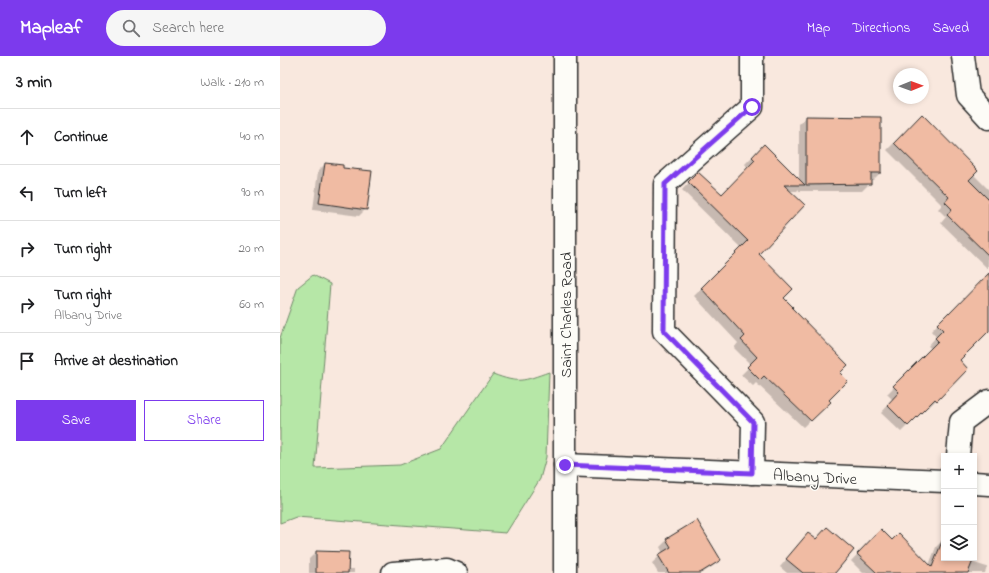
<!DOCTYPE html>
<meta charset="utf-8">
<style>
body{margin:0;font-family:"Indie Flower",sans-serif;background:#f6f6f6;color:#202124}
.controls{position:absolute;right:12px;bottom:12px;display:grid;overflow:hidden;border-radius:0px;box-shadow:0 2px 6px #0003}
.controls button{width:36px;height:36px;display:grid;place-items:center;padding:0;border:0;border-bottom:1px solid #e0e0e0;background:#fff;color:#202124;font:20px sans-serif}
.compass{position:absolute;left:613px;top:12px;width:36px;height:36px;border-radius:50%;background:#fff;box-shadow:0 2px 6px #0003;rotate:89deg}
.stop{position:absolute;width:12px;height:12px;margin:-9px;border:3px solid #7c3aed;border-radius:50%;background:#fff}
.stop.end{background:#7c3aed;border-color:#fff;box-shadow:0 1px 4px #0008}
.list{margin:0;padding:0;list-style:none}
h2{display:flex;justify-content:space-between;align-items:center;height:52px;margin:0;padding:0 16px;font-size:17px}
h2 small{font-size:13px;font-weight:400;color:#757577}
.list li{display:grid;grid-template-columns:26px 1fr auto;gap:12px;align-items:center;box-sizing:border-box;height:56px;padding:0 16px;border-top:1px solid #e0e0e0}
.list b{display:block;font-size:15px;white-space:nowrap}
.list p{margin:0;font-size:13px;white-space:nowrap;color:#757577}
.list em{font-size:13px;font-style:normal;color:#757577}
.actions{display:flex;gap:8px;padding:12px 16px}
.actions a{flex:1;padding:9px 0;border:1px solid #7c3aed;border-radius:0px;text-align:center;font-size:14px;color:#7c3aed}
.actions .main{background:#7c3aed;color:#fff}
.icon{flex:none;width:22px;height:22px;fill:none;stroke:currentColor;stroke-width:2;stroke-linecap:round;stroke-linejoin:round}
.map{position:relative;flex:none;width:709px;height:517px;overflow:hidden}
header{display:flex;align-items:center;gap:24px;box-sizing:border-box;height:56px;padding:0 20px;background:#7c3aed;color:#fff}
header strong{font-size:19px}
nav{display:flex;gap:22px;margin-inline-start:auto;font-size:14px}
.search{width:280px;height:36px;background:#f6f6f6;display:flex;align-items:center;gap:10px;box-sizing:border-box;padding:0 14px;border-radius:22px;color:#757577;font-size:15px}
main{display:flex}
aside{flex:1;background:#fff}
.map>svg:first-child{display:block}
.green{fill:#b6e7a7;stroke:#708969}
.shadow{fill:#0003}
.building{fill:#f0bba3;stroke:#2b2b2b}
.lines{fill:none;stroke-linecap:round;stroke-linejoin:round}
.minor-casing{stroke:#2b2b2b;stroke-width:25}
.minor{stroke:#fdfcf7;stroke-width:22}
.route{stroke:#7c3aed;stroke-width:5}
.labels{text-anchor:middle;stroke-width:3;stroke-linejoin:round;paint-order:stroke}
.street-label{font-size:16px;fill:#2b2b2b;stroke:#fdfcf7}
</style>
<header>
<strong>Mapleaf</strong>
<div class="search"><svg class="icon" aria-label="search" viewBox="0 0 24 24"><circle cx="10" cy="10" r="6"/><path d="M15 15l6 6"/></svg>Search here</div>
<nav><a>Map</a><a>Directions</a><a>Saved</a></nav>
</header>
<main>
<aside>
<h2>3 min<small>Walk · 210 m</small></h2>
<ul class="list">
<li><svg class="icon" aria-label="ahead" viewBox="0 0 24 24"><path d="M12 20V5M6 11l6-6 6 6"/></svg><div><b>Continue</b></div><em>40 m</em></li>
<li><svg class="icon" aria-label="left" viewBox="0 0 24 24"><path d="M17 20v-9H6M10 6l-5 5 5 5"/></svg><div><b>Turn left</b></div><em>90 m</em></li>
<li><svg class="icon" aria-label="right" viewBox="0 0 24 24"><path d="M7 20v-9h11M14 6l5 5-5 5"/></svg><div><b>Turn right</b></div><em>20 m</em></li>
<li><svg class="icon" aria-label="right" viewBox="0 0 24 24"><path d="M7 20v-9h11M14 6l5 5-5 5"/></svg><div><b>Turn right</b><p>Albany Drive</p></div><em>60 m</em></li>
<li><svg class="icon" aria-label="arrive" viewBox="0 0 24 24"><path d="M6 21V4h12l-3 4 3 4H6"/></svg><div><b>Arrive at destination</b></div></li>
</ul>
<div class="actions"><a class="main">Save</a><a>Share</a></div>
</aside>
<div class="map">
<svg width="709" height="517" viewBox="0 0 709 517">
<rect width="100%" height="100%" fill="#f9e8de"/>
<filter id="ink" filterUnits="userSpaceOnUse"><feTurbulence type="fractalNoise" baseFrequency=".025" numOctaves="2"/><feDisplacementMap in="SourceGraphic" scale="8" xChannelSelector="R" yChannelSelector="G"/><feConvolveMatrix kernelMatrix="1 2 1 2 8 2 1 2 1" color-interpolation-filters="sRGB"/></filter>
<g filter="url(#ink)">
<!-- green -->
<path class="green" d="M33,219l17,9 -15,184 85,-3 41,-16 52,-75c26,10 30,7 56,-2l-3,85 -6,22 -34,54 -210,-16 -16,6v-185l18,-51z"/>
<!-- shadow -->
<g class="shadow">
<polygon points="642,59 693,118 709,134 708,213 661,167 666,161 658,153 662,149 607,94"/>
<polygon points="526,61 600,117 593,124 590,124 590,127 582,135 519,135 519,133 517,135 510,135 478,198 502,242 559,317 547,344 549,346 523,371 476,327 473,330 461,319 471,309 454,292 458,287 414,240 462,193 402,134 418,117 442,139 468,112 465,108 484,89 519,124 519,68"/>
<polygon points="45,108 62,112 86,153 79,160 33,154 38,115"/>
<polygon points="709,226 709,274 679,304 687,313 649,351 647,350 621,376 601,357 613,344 607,338 652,293 648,290 656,281 651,275 669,257 670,258"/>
<polygon points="601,474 612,485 649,509 656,491 663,484 664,484 664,502 693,502 691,506 707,511 705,517 583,517 571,505"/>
<polygon points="387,484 440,503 433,510 422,517 378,517 372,507 383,497 380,491"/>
<polygon points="521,486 554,517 507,517 500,511"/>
<polygon points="36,496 68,513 74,513 74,517 29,517 29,503"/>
</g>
<!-- building -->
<g class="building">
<polygon points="642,58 698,115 689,124 709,144 709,200 667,159 672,153 665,146 669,141 614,87"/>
<polygon points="526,60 601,61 601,117 591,117 591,128 526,129"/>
<polygon points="484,88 525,129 504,129 525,149 479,198 513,233 504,242 513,251 512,252 568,309 560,317 568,325 549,344 551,346 531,365 484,320 480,324 467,311 477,301 461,284 465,280 421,232 468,185 408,126 418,116 442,138 475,104 472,101"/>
<polygon points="45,107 63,109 63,112 92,115 87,154 39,147"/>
<polygon points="709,217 709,275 680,304 688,313 657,345 655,343 628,370 607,349 619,336 613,330 658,285 655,282 663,274 657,268 669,256 670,257"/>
<polygon points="417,464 441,504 420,517 389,517 378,499 391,491 386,483"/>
<polygon points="547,471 574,494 555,517 523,517 506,503 528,477 536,483"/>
<polygon points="601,473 612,484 619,477 652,511 663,483 664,483 664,502 694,502 688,517 597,517 577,498"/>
<polygon points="36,495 69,496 68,517 36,517"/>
</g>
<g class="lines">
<defs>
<g id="minor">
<polyline points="472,0 472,51 385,128 384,275 473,366 472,417"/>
<polyline points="683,0 688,39 709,62"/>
<polyline points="678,400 681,366 709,345"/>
<polyline points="285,409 664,425"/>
<polyline points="694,427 709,428"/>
<polyline points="113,517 167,513 176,517"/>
<polyline points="285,517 285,0"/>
</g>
</defs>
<!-- minor casing -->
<use href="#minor" class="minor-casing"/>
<!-- minor -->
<use href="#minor" class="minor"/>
</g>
</g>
<g class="lines" filter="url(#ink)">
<!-- route -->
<polyline class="route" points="285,409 472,417 473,366 384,275 385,128 472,51"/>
</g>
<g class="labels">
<!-- street labels -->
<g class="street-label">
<text transform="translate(285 259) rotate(-90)" y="6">Saint Charles Road</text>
<text transform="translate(535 420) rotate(3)" y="6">Albany Drive</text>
</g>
</g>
</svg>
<div class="controls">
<button>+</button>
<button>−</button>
<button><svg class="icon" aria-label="layers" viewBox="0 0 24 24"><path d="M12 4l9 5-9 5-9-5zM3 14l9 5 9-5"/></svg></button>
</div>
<svg class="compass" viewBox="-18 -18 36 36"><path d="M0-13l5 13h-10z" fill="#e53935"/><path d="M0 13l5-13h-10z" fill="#757577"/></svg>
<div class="stop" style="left:472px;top:51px"></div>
<div class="stop end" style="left:285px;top:409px"></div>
</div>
</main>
